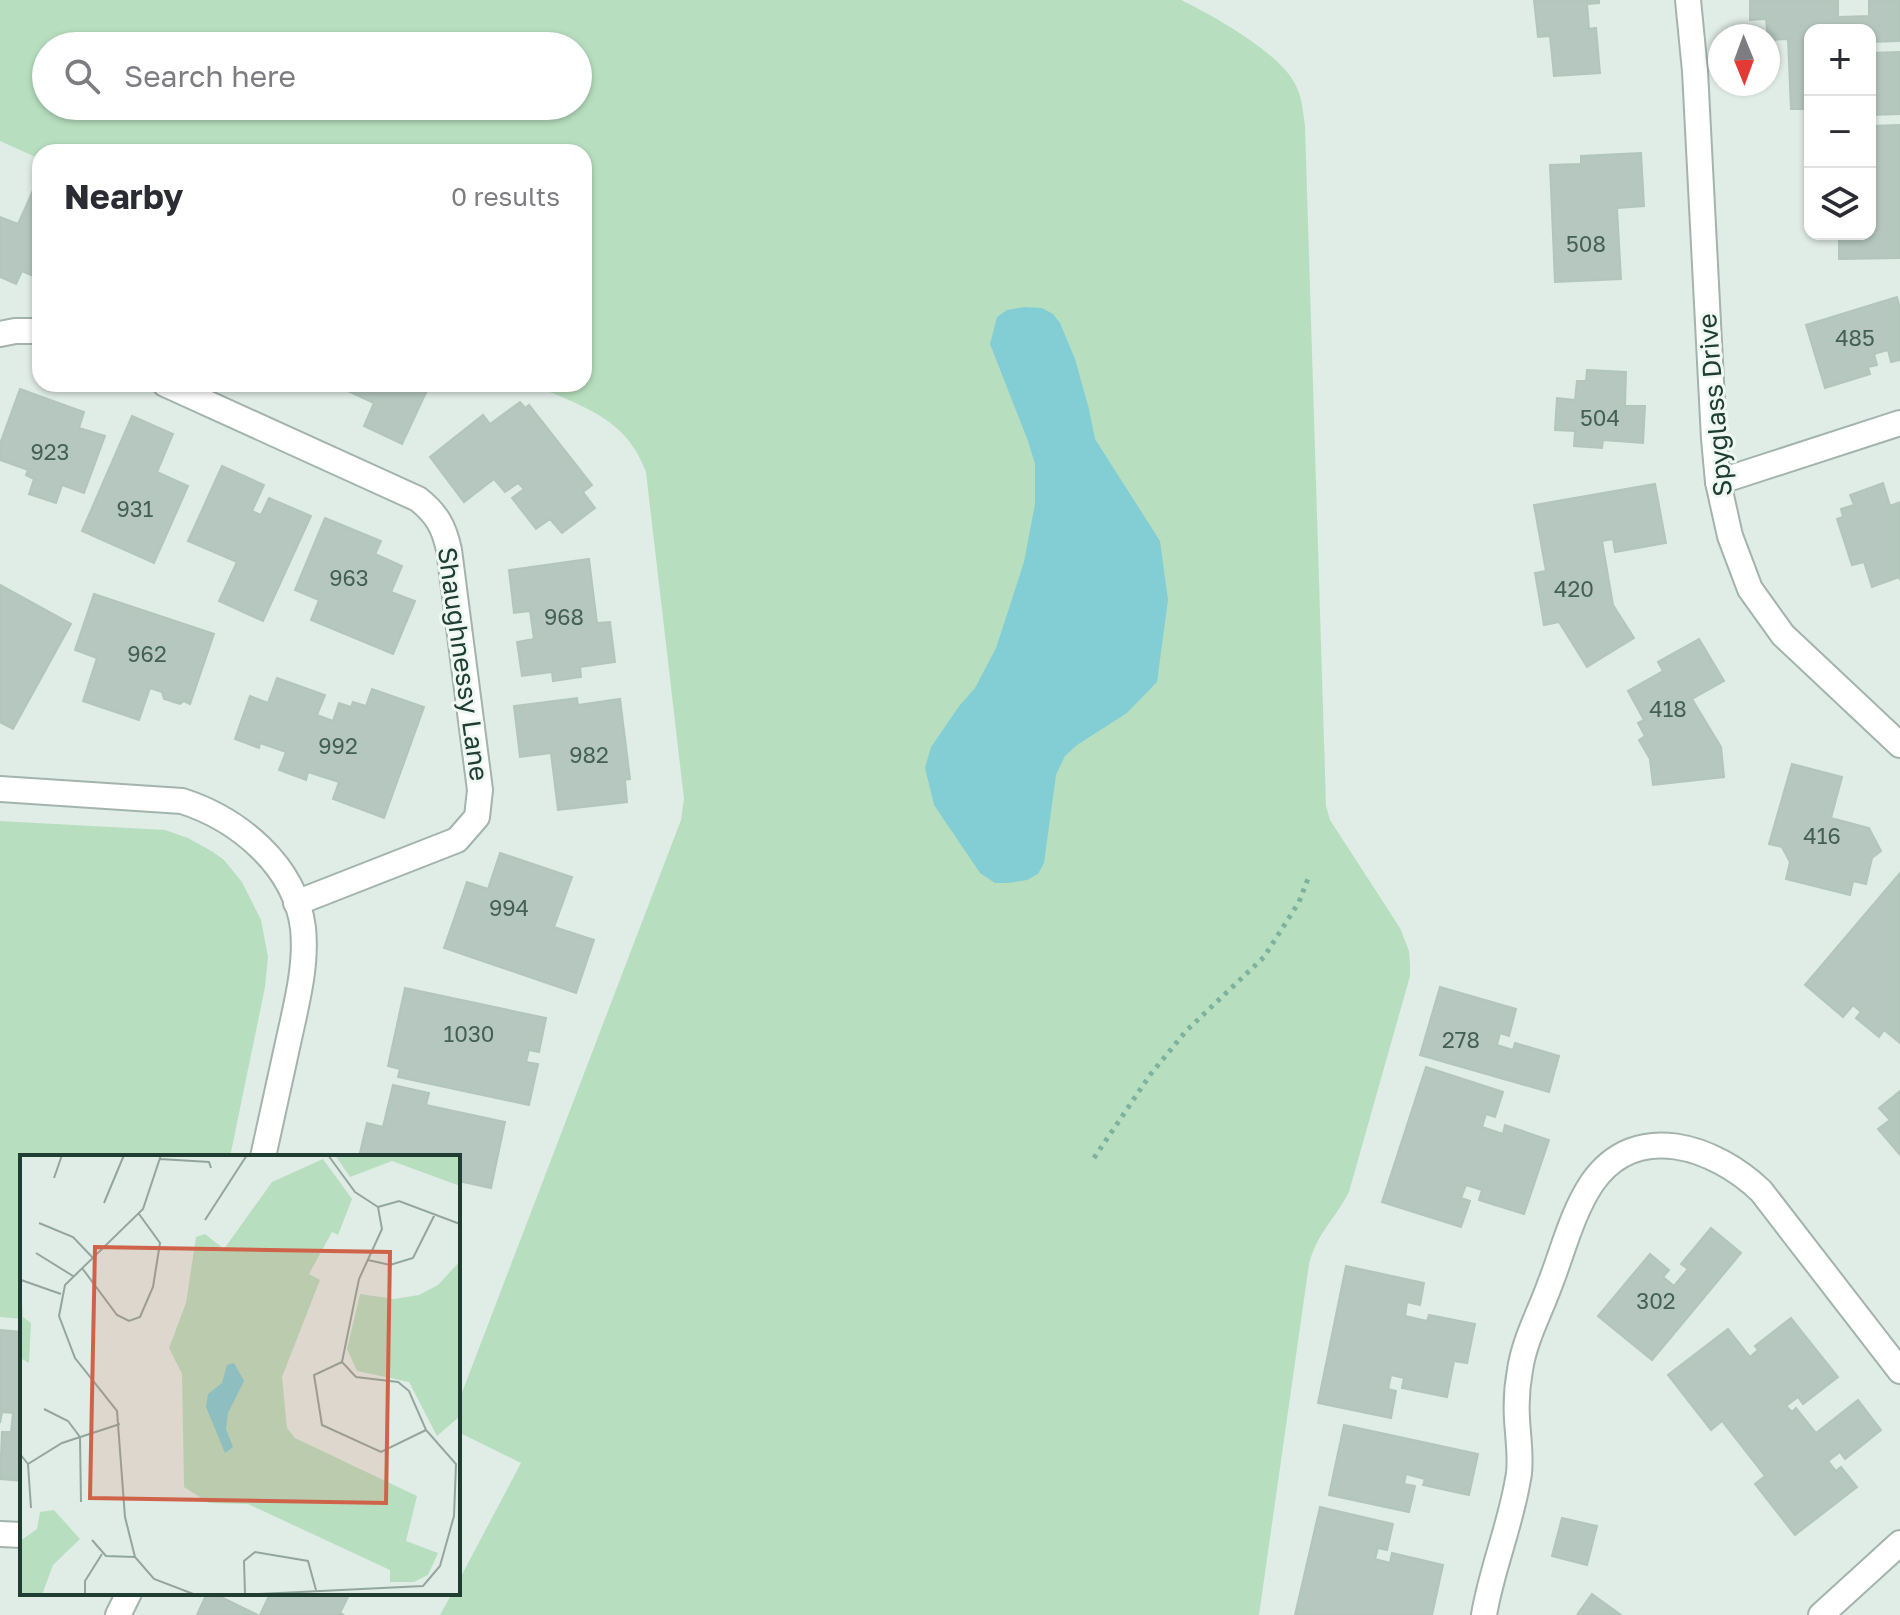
<!DOCTYPE html>
<meta charset="utf-8">
<style>
body{margin:0;font-family:"Golos Text",sans-serif;background:#f7f7f7;color:#2b2b33}
.controls{position:absolute;right:24px;top:24px;display:grid;overflow:hidden;border-radius:16px;box-shadow:0 2px 6px #0004}
.controls button{width:72px;height:72px;display:grid;place-items:center;padding:0;border:0;border-bottom:2px solid #e1e1e2;background:#fff;color:#2b2b33;font:40px sans-serif}
.compass{position:absolute;left:1708px;top:24px;width:72px;height:72px;border-radius:50%;background:#fff;box-shadow:0 2px 6px #0004;rotate:179deg}
.list{margin:0;padding:0;list-style:none}
h2{display:flex;justify-content:space-between;align-items:center;height:104px;margin:0;padding:0 32px;font-size:34px}
h2 small{font-size:26px;font-weight:400;color:#7c7c81}
.icon{flex:none;width:44px;height:44px;fill:none;stroke:currentColor;stroke-width:2;stroke-linecap:round;stroke-linejoin:round}
.map{position:relative;flex:none;width:1900px;height:1615px;overflow:hidden}
.search{position:absolute;background:#fff;box-shadow:0 2px 6px #0004;left:32px;top:32px;width:560px;height:88px;display:flex;align-items:center;gap:20px;box-sizing:border-box;padding:0 28px;border-radius:44px;color:#7c7c81;font-size:30px}
.panel{position:absolute;background:#fff;box-shadow:0 2px 6px #0004;left:32px;top:144px;width:560px;height:248px;border-radius:24px}
.map>svg:first-child{display:block}
.green{fill:#b7dfbf;fill-rule:evenodd}
.water{fill:#83ced5}
.building{fill:#b5c7be;stroke:#b2c6bc;stroke-width:2}
.lines{fill:none;stroke-linecap:round;stroke-linejoin:round}
.street-casing{stroke:#a2b4ad;stroke-width:28}
.path{stroke:#7eb29e;stroke-width:5;stroke-dasharray:4 6;stroke-linecap:butt}
.street{stroke:#fff;stroke-width:24}
.labels{text-anchor:middle;stroke-width:6;stroke-linejoin:round;paint-order:stroke}
.number-label{font-size:22px;fill:#446056}
.street-label{font-size:26px;fill:#1f3d33;stroke:#f0f8f4}
.inset-road{fill:none;stroke:#93a69e;stroke-width:2}
.view{fill:#cf6349;fill-opacity:0.15;stroke:#cf6349;stroke-width:4}
.inset-edge{fill:none;stroke:#1f3d33;stroke-width:4}
</style>
<div class="map">
<svg width="1900" height="1615" viewBox="0 0 1900 1615">
<rect width="100%" height="100%" fill="#e0ece6"/>
<!-- green -->
<g class="green">
<path d="M0,0h1181c31,15 99,53 114,84 7,12 8,28 10,42l21,680 4,14 70,108 9,23 1,13v12l-61,216c-15,29 -31,39 -40,72l-50,351h-819l12,-22h6v-11l63,-119 -63,-31v-29l223,-583 3,-21 -38,-327c-20,-55 -64,-65 -114,-88h52v-232h-544v7l-40,-18zM46,46h532v60h-532z"/>
<polygon points="0,821 165,830 188,838 213,852 224,860 242,882 261,920 268,957 265,987 230,1157 22,1157 22,1319 0,1317"/>
</g>
<!-- water -->
<polygon class="water" points="1024,307 1042,308 1053,314 1060,323 1075,359 1089,409 1095,439 1160,541 1168,600 1157,682 1127,713 1077,745 1065,756 1056,775 1044,863 1038,874 1027,880 1008,883 995,883 980,873 934,805 925,768 931,747 960,705 975,688 996,648 1024,562 1035,504 1035,464 1028,441 990,344 997,317 1007,310"/>
<!-- building -->
<g class="building">
<polygon points="1534,0 1599,0 1599,3 1587,4 1589,29 1596,28 1600,73 1554,76 1550,36 1538,37"/>
<polygon points="1750,0 1838,0 1838,17 1869,16 1869,0 1900,0 1900,41 1870,42 1870,30 1810,30 1810,109 1791,109 1788,39 1768,40 1766,19 1750,20"/>
<polygon points="1900,52 1900,114 1870,115 1870,53"/>
<polygon points="1900,125 1900,258 1839,259 1839,234 1870,234 1870,126"/>
<polygon points="1641,153 1644,206 1617,208 1621,279 1555,282 1550,165 1581,164 1581,156"/>
<polygon points="1807,174 1810,174 1810,232 1808,232"/>
<polygon points="35,186 40,188 40,279 22,271 16,284 0,277 0,217 18,224"/>
<polygon points="1897,297 1900,308 1900,360 1891,362 1888,350 1874,354 1877,365 1868,367 1870,374 1825,388 1806,325"/>
<polygon points="1587,370 1626,372 1625,406 1645,406 1643,443 1603,440 1602,448 1574,446 1575,431 1555,430 1557,398 1575,400 1577,381 1586,381"/>
<polygon points="333,384 424,384 429,386 402,444 364,426 374,403"/>
<polygon points="20,389 84,412 79,428 105,436 84,493 62,485 56,503 29,494 34,479 26,475 28,470 0,460 0,444"/>
<polygon points="520,402 525,408 529,405 592,485 583,492 595,508 562,533 550,519 536,529 512,498 524,489 518,483 505,492 494,479 464,502 430,457 483,415 490,424"/>
<polygon points="132,416 173,434 157,472 188,486 154,563 82,531"/>
<polygon points="222,466 264,485 252,511 261,515 269,498 311,516 263,621 219,601 237,562 188,541"/>
<polygon points="1883,483 1890,506 1900,502 1900,580 1899,577 1872,587 1864,562 1852,565 1837,519 1843,517 1841,509 1854,505 1850,495"/>
<polygon points="1655,484 1666,543 1615,552 1613,539 1602,541 1613,605 1634,638 1587,667 1559,622 1544,625 1535,573 1546,571 1534,505"/>
<polygon points="325,518 381,541 375,554 402,566 391,592 415,601 393,654 311,620 319,600 295,590"/>
<polygon points="589,559 597,623 610,622 615,662 580,667 581,677 553,681 552,672 522,676 517,642 534,639 530,611 514,613 509,570"/>
<polygon points="0,585 71,624 13,729 0,722"/>
<polygon points="94,594 214,634 190,704 184,701 180,704 164,699 162,692 150,688 139,720 83,701 97,658 75,650"/>
<polygon points="1699,639 1724,681 1692,699 1721,747 1724,777 1653,785 1650,759 1639,740 1645,736 1638,723 1644,720 1628,691 1663,671 1658,662"/>
<polygon points="277,678 325,695 317,715 333,721 339,703 351,707 353,702 366,706 372,689 424,707 384,818 333,799 339,782 308,772 306,780 279,770 286,752 260,743 259,748 235,739 250,696 268,703"/>
<polygon points="577,698 578,705 620,699 630,779 625,780 627,802 558,810 551,753 520,757 514,706"/>
<polygon points="1792,764 1842,777 1831,818 1869,828 1881,851 1872,858 1866,884 1853,881 1850,895 1786,879 1790,862 1782,847 1769,844"/>
<polygon points="500,853 572,877 554,927 594,940 576,993 444,948 467,882 488,889"/>
<polygon points="1900,873 1900,1043 1884,1030 1879,1037 1856,1018 1861,1012 1853,1005 1843,1017 1805,985"/>
<polygon points="1440,987 1516,1009 1509,1036 1500,1033 1497,1045 1513,1050 1515,1043 1559,1056 1549,1092 1420,1055"/>
<polygon points="405,988 546,1018 539,1052 529,1050 526,1062 538,1064 529,1105 398,1077 400,1069 388,1066"/>
<polygon points="1426,1067 1503,1092 1495,1117 1486,1114 1482,1127 1503,1134 1505,1125 1549,1140 1524,1214 1479,1200 1482,1190 1466,1185 1461,1198 1470,1201 1461,1227 1382,1202"/>
<polygon points="393,1085 429,1093 426,1105 505,1122 491,1188 458,1181 458,1157 359,1157 367,1123 383,1127"/>
<polygon points="1900,1091 1900,1155 1878,1129 1890,1120 1879,1108"/>
<polygon points="1711,1228 1741,1253 1652,1360 1598,1316 1650,1254 1669,1270 1663,1277 1674,1286 1688,1269 1681,1264"/>
<polygon points="1346,1266 1424,1283 1420,1305 1407,1302 1405,1316 1427,1321 1429,1315 1475,1324 1467,1363 1454,1361 1447,1397 1402,1388 1404,1378 1391,1375 1388,1389 1396,1391 1391,1418 1318,1403"/>
<polygon points="1791,1318 1838,1377 1803,1404 1798,1397 1786,1406 1792,1412 1796,1408 1816,1433 1858,1400 1881,1430 1845,1459 1840,1452 1828,1461 1836,1471 1841,1467 1857,1487 1795,1535 1755,1484 1765,1476 1722,1421 1711,1430 1668,1375 1728,1329 1750,1357 1758,1350 1755,1346"/>
<polygon points="0,1330 22,1332 22,1481 0,1479 2,1432 11,1432 13,1413 2,1412 0,1423"/>
<polygon points="1344,1425 1478,1454 1469,1495 1423,1485 1425,1479 1406,1474 1404,1484 1415,1486 1409,1512 1329,1495"/>
<polygon points="1320,1507 1393,1524 1387,1550 1378,1548 1375,1559 1390,1563 1392,1553 1443,1565 1432,1615 1295,1615"/>
<polygon points="1562,1518 1597,1526 1587,1565 1552,1556"/>
<polygon points="207,1593 213,1593 258,1615 197,1615"/>
<polygon points="263,1593 350,1593 340,1613 344,1615 260,1615 269,1596"/>
<polygon points="1592,1594 1621,1615 1577,1615"/>
</g>
<g class="lines">
<defs>
<g id="street">
<polyline points="1688,0 1695,71 1714,439 1718,482 1730,536 1750,589 1783,635 1900,745"/>
<polyline points="0,334 15,331 40,331"/>
<path d="M165,384l253,115c19,15 26,28 31,51l31,240 -3,27 -20,23 -161,63"/>
<polyline points="1718,482 1900,423"/>
<path d="M0,789l182,12c56,18 113,64 121,127 4,38 -7,78 -15,115 -8,38 -17,76 -25,114"/>
<polyline points="0,1534 22,1535"/>
<polyline points="118,1615 129,1593"/>
<path d="M1484,1615c8,-48 28,-93 35,-142 2,-17 -1,-36 -2,-54 -1,-16 0,-33 3,-49 4,-29 20,-58 30,-86 13,-33 22,-71 42,-101 44,-64 123,-36 169,8l139,180"/>
<polyline points="1821,1615 1900,1543"/>
</g>
</defs>
<!-- street casing -->
<use href="#street" class="street-casing"/>
<!-- path -->
<polyline class="path" points="1094,1158 1150,1075 1186,1031 1264,957 1299,902 1309,876"/>
<!-- street -->
<use href="#street" class="street"/>
</g>
<g class="labels">
<!-- number labels -->
<g class="number-label">
<text x="1586" y="252">508</text>
<text x="1855" y="346">485</text>
<text x="1600" y="426">504</text>
<text x="50" y="460">923</text>
<text x="135" y="517">931</text>
<text x="349" y="586">963</text>
<text x="1574" y="597">420</text>
<text x="564" y="625">968</text>
<text x="147" y="662">962</text>
<text x="1668" y="717">418</text>
<text x="338" y="754">992</text>
<text x="589" y="763">982</text>
<text x="1822" y="844">416</text>
<text x="509" y="916">994</text>
<text x="469" y="1042">1030</text>
<text x="1461" y="1048">278</text>
<text x="1656" y="1309">302</text>
</g>
<!-- street labels -->
<g class="street-label">
<text transform="translate(1715 405) rotate(-95)" y="9">Spyglass Drive</text>
<text transform="translate(463 664) rotate(82)" y="9">Shaughnessy Lane</text>
</g>
</g>
<!-- overview -->
<g transform="translate(20 1155)">
<rect width="440" height="440" fill="#e0ece6"/>
<path d="M315,0h125v31l-68,-25 -42,16zM303,4l29,40 -14,36 -6,-3 -23,42 11,6 -38,97 5,51 8,10 122,58 -11,45 32,12 -10,22 -14,7h-24v-12l-142,-66 -39,-1 -25,-16 -2,-113 -13,-26 17,-45 10,-66 9,-3 19,15 48,-67zM440,106v155l-23,20 -28,-54 -52,-11 -10,-22 13,-55 34,5 25,-4 19,-10zM3,149v13l8,6 -2,40 -9,-5zM34,355l26,29 -27,26 -11,30h-22v-54l17,-12 3,-17z" fill="#b7dfbf"/>
<path d="M214,208l10,18 -16,32 -2,16 7,18 -8,6 -19,-46 2,-13 14,-11 5,-18z" fill="#83ced5"/>
<path class="inset-road" d="M141,0l-18,54 -78,76 -6,31 16,42 42,53 8,106 10,40 19,22 42,16M140,4l49,3 2,6M34,23l8,-23M84,48l20,-48M358,52l21,-6 61,23M185,65l42,-65M19,68l34,14 21,22M16,98l37,23M348,105l22,5 23,-7 22,-44M62,113l35,47 12,6 11,-4 13,-30 7,-44 -21,-29M1,125l40,14M322,207l-28,13 8,50 59,27 45,-22M24,254l24,12 12,16 1,65M0,299l8,10 34,-21 58,-19M8,309l3,44M72,385l14,16 29,1M225,439l-1,-33 11,-9 53,9 8,29M65,440v-14l17,-27M219,440l184,-9 17,-20 14,-50 2,-52 -30,-34 -17,-39 -11,-9 -42,-5 -14,-15 17,-83 23,-50 -4,-22 -23,-15 -27,-37"/>
<path class="view" d="M75,92l295,5 -4,251 -296,-5z"/>
<rect width="440" height="440" class="inset-edge"/>
</g>
</svg>
<div class="controls">
<button>+</button>
<button>−</button>
<button><svg class="icon" aria-label="layers" viewBox="0 0 24 24"><path d="M12 4l9 5-9 5-9-5zM3 14l9 5 9-5"/></svg></button>
</div>
<svg class="compass" viewBox="-18 -18 36 36"><path d="M0-13l5 13h-10z" fill="#e53935"/><path d="M0 13l5-13h-10z" fill="#7c7c81"/></svg>
<div class="search"><svg class="icon" aria-label="search" viewBox="0 0 24 24"><circle cx="10" cy="10" r="6"/><path d="M15 15l6 6"/></svg>Search here</div>
<section class="panel">
<h2>Nearby<small>0 results</small></h2>
<ul class="list">
</ul>
</section>
</div>
